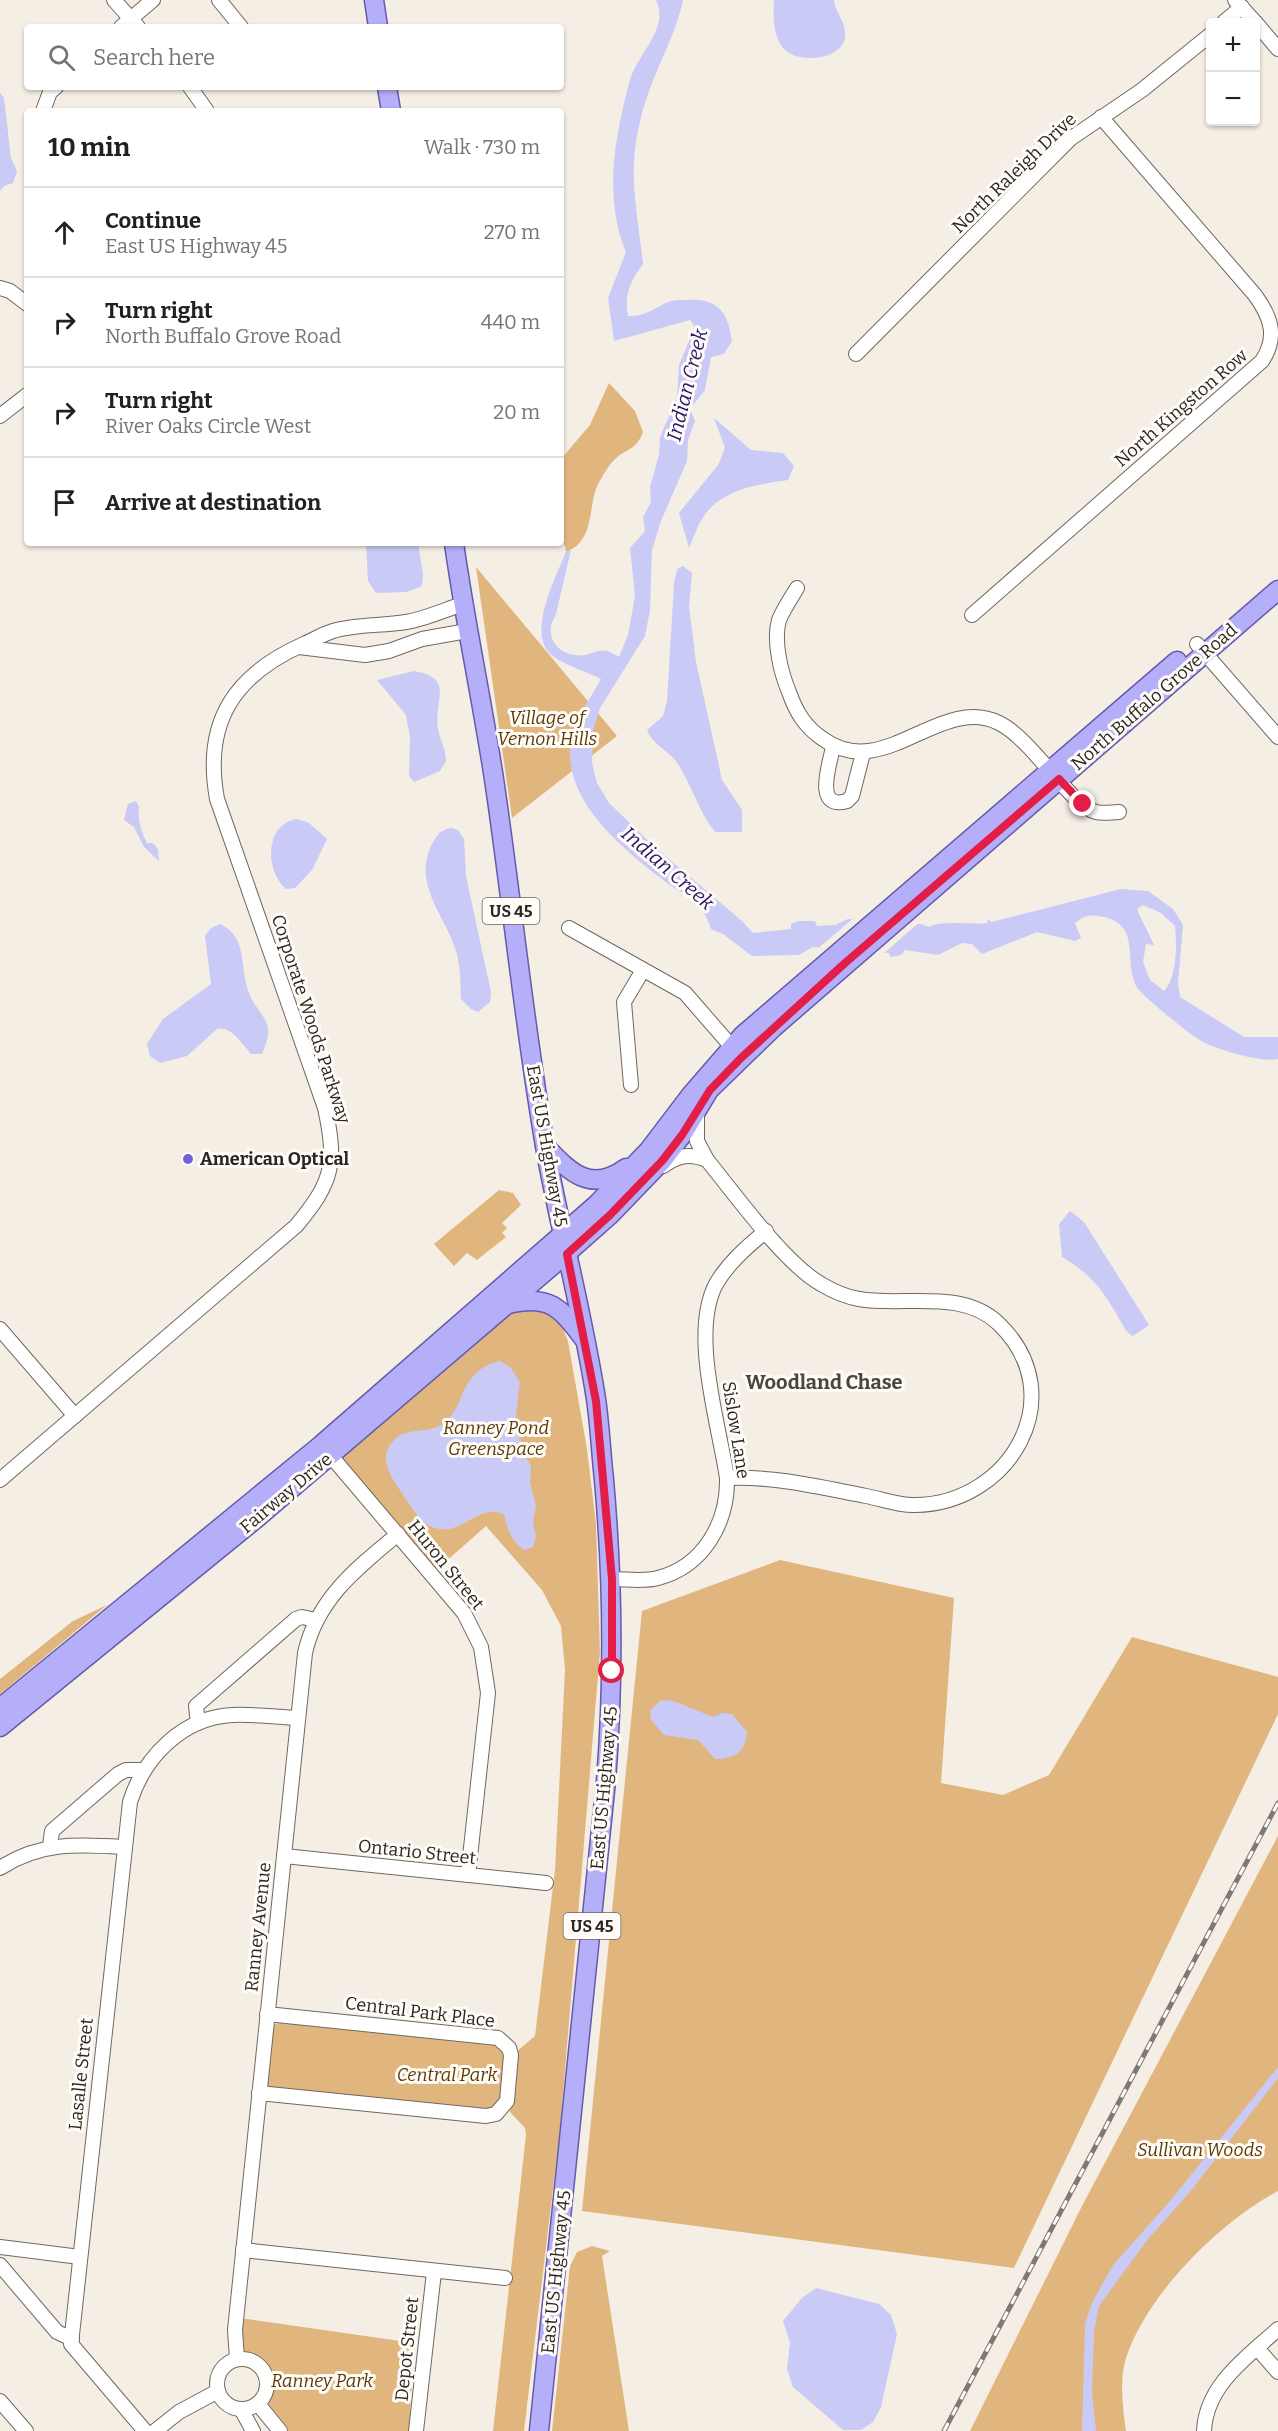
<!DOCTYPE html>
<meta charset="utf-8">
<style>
body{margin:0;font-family:Bitter,serif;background:#f2f2f2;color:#202124}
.controls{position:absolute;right:18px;top:18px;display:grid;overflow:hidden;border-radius:6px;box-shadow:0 2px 4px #0004}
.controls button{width:54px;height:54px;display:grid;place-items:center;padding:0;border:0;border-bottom:2px solid #e0e0e0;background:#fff;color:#202124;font:30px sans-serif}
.stop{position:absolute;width:18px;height:18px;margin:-14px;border:4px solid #e11d48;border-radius:50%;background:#fff}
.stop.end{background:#e11d48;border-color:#fff;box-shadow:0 2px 6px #0008}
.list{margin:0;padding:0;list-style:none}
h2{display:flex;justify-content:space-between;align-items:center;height:78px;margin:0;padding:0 24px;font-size:26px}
h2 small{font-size:20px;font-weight:400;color:#757577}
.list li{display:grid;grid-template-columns:39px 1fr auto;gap:18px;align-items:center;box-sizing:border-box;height:90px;padding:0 24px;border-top:2px solid #e0e0e0}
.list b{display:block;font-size:22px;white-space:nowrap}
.list p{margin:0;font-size:20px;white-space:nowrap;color:#757577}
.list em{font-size:20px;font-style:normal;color:#757577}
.icon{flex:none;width:33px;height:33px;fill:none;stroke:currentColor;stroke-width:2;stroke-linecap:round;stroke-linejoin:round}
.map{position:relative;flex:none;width:1278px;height:2431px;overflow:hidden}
.search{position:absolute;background:#fff;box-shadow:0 2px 4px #0004;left:24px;top:24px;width:540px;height:66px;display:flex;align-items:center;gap:15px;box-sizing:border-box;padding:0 21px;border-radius:6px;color:#757577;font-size:22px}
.panel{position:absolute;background:#fff;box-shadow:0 2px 4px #0004;left:24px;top:108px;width:540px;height:438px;border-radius:6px}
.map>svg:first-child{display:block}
.green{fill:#e1b67e}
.water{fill:#c9caf6;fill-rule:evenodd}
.pier{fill:#f5eee5}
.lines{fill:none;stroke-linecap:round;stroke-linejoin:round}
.minor-casing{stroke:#6f6860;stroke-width:16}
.major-casing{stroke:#645baa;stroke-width:21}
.minor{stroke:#fff;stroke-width:14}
.major{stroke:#b5aef8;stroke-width:18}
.rail-casing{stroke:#7e7974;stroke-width:5}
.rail{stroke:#fffcf8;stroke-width:3;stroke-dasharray:9;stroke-linecap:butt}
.route{stroke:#e11d48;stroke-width:8}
.poi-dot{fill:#7062dc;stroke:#fffcf8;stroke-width:2}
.labels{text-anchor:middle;stroke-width:6;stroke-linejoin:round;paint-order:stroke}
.shield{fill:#fffcf8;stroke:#696663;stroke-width:1.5}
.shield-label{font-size:16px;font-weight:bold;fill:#292623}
.street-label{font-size:18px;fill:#292623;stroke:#fffcf8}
.park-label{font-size:18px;font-style:italic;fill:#5b3b04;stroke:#fffcf8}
.poi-label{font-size:18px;font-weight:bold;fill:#292623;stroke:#fffcf8;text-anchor:start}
.water-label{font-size:20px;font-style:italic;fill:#281767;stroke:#fffcf8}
.neighbourhood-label{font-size:20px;font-weight:bold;fill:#4b453d;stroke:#fffcf8}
</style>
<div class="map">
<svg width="1278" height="2431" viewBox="0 0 1278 2431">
<rect width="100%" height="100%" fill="#f5eee5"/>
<!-- green -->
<g class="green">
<path d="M609,383l26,28 8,21c-7,19 -17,16 -29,28 -6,6 -12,17 -16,24 -11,23 -2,56 -32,68l-5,-23v-70l29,-34z"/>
<polygon points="476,567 617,736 512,818"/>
<polygon points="499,1190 513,1193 521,1205 502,1223 507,1228 502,1233 506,1237 477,1260 467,1253 454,1266 434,1244"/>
<polygon points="534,1308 549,1312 561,1324 568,1341 587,1449 596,1524 600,1652 560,2130 524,2431 493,2431 526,2135 525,2128 510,2112 516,2052 535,2036 555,1870 565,1670 561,1626 542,1590 486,1526 435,1571 345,1466 342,1458 344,1449 513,1311"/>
<polygon points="780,1560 954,1598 941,1783 1003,1795 1049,1775 1132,1637 1278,1677 1278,1714 1014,2268 582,2211 642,1611"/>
<polygon points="107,1605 0,1694 0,1679 73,1621"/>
<path d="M1278,1836v355c-58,31 -131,103 -152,167 -7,22 -3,51 0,73h-156l112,-225z"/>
<polygon points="280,2023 495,2045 502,2050 504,2055 501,2103 492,2112 272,2090 267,2086 273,2031 275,2024"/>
<polygon points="592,2246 610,2251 602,2256 629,2431 552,2431 570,2266 577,2252"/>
<path d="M240,2318l174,25 -5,88h-126l-16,-24c-1,-16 9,-34 -8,-46 -5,-4 -13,-5 -18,-9z"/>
</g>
<!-- water -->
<g class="water">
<path d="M656,0h27c-7,35 -26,65 -37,100 -21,65 -10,100 -3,164 -13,17 -19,32 -15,52 16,1 25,-7 40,-14 5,-2 12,-2 18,-2 31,-2 42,11 46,41l-8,13 -13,3 -6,33 -15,19 5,12 -7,19 -1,21 -26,60 -9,29 -2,60 -5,26 -45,72 -7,23 -1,32 5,20 12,20 47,45 86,73 11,12 38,-4v-5l8,-3h16l2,5 18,-1 13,-6 73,5 8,3c10,-7 43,-2 58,-4l1,-4 3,3 130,-33 27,2 25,18 10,16 -5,58 2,14 64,40h34v22c-16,4 -65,-10 -80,-20 -10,-6 -54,-42 -60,-50 -16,-25 5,-63 -34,-72 -12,-3 -20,-2 -29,6l6,15 -6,3 -38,-9 -55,22 -10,-10 -10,-1 -24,12 -33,-5 -4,5 -10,2 -2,-4 -76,-6 -14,8 -47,1 -29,-22 -12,-5c-12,-35 -23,-29 -49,-50 -42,-32 -104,-83 -90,-143 4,-19 20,-40 29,-57 -15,-8 -34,-13 -47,-22 -30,-20 2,-80 12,-105l5,-2c-5,21 -10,43 -15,64 -1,4 -5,8 -5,13 -2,15 9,26 24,28 20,3 22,-13 44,2l9,-22 7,-39 -5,-48 15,-17 -2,-14 8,-15 -1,-15 9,-32 1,-18 17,-39 2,-33 16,-38 -5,-7 -76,21 -6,-43 18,-46c-23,-56 -11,-116 4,-172 8,-27 40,-52 26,-80zM1143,905l18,8 14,13c2,18 2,52 -11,65l-14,-11 -7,-18 3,-18 8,1 -16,-33v-4z"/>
<path d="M774,0h60c1,11 10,20 11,31 4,29 -46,34 -61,18 -11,-12 -11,-34 -10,-49z"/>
<polygon points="0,93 4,98 11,158 17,171 13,183 4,186 0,191"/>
<path d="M714,418l37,32 32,3 11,13 -6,14c-29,4 -63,9 -82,33 -8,10 -12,24 -17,35l-10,-35 39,-48 7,-17z"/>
<polygon points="366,543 418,543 423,574 422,586 407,592 376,593 368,581"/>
<path d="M683,566l9,7 -3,34 7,55 26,118 20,30v22h-27c-17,-21 -23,-48 -39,-71 -9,-11 -24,-17 -29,-31l16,-14 4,-15 7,-117 3,-15z"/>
<path d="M414,671c42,7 19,30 24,58 2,11 8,20 8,32l-6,10 -26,11 -5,-6 1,-39 -4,-22 -29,-35z"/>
<path d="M136,801l3,6c-2,12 3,26 8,36h6l5,6 1,12 -15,-14 -10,-20 -10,-7 4,-16z"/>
<path d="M297,819l12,4 18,16 -15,31 -17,18 -9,1c-21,-18 -22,-65 11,-70z"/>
<path d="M452,828l6,2 6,9 2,37 25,116 -1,10 -12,10 -7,-3 -10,-10c-1,-18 0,-34 -6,-51 -11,-34 -43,-65 -23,-104 5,-9 9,-15 20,-16z"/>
<path d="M220,924c27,12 20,42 28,66 4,14 14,22 18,32 5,11 0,22 -4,32h-11c-8,-9 -20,-29 -34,-25l-30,27 -27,7 -10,-7 -3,-12 16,-25 48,-35 -6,-48 6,-8z"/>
<path d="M1070,1211l14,11 65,103 -16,11 -6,-4c-20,-34 -30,-55 -65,-75l-3,-33z"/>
<path d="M500,1361l10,6 10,15 -5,41 10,33 6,10 -1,16 6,24 -3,16 3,15 -3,10 -9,3c-12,-9 -17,-21 -20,-35 -23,-13 -40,18 -64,14 -20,-2 -28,-22 -38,-36 -11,-15 -25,-36 -8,-53 11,-12 29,-7 43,-13 31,-13 17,-55 63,-66z"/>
<path d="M671,1700l42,17 9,-4 10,1 15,18c-2,21 -13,27 -32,27l-17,-19 -34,-5 -13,-15 -1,-9 10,-10z"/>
<polygon points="1278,2067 1278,2078 1190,2192 1148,2239 1099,2306 1094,2332 1092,2393 1096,2431 1082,2431 1085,2324 1092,2303 1113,2265 1170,2201"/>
<polygon points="816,2288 879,2304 891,2315 897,2334 881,2407 873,2422 861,2430 843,2430 793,2387 787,2369 790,2343 783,2321 802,2298"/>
</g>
<!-- pier -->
<polygon class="pier" points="855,917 921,921 882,955 816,950"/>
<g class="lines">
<defs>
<g id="minor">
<polyline points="114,0 138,27"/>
<polyline points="219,0 241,27"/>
<polyline points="1235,0 1255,22"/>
<polyline points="1224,22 1242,7"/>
<polyline points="1256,23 1278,49"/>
<polyline points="121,27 153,0"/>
<polyline points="190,87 207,111"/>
<polyline points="43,111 50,92 56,87"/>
<polyline points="0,288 10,291 27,304"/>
<polyline points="856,354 1070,139 1142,90 1210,35"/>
<polyline points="0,416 27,395"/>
<path d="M797,588c-6,10 -14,22 -18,32 -6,21 2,53 10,72 7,20 16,35 34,47 61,44 117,-45 176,-16 33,16 71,82 97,89 7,2 16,0 23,0"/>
<path d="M972,615l290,-254c16,-24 9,-44 -7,-66l-154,-178"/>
<polyline points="1197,644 1278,737"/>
<polyline points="299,647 365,655 389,651 422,639 467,631"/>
<path d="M833,747c-3,16 -20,64 14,54l5,-5 11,-43"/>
<polyline points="569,928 685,993 738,1054"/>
<polyline points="631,1085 624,1002 643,970"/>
<path d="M707,1160c28,34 77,103 114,124 10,6 26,13 38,15 44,8 103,-11 140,25 74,72 11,180 -84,181 -15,1 -33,-6 -49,-9 -47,-9 -91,-20 -139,-18"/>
<path d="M663,1166c15,-11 27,-13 44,-6l-10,-19v-28"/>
<polyline points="0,1329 75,1416"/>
<polyline points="325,1449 464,1613 481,1647 488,1693 468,1875"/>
<path d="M0,1480l296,-254c37,-44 41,-63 29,-118l-108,-309c-14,-77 17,-124 87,-155 9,-4 19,-10 29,-13 23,-7 49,-5 73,-9 19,-3 38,-12 57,-18"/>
<path d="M612,1579c16,0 31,3 46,-1 46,-12 70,-56 69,-100 -8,-54 -37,-145 -11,-194 12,-21 32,-38 50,-53"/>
<polyline points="198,1723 196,1706 296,1619 302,1617 316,1620"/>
<polyline points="50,1846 52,1831 118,1774 126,1770 143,1770"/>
<polyline points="284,1856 546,1883"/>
<path d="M0,1868c40,-26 77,-24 123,-21"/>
<polyline points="259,2093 486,2116 496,2114 507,2101 511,2055 509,2048 498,2038 267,2014"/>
<polyline points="0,2247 80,2257"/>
<polyline points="243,2250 505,2278"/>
<polyline points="0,2265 57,2332 72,2339"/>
<polyline points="1257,2348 1278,2372"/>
<path d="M237,2359l-2,-29 70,-677c12,-54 52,-85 93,-119"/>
<circle cx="242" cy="2384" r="25"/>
<polyline points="0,2401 26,2431"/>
<polyline points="258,2404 280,2431"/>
<polyline points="241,2409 253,2431"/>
<path d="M145,2431l-74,-87 59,-542c14,-45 53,-85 103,-87 21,-1 43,2 65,3"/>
<polyline points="155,2431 179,2412 218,2391"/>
<polyline points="416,2431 434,2272"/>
<path d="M1204,2431c2,-46 43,-74 74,-102"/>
</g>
<g id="major">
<polyline points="374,0 378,27"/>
<polyline points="387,87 391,111"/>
<path d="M454,543c11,79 28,157 40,236 18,122 30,245 51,367 15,85 38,168 51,253 4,27 5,54 8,81 9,101 10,200 2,301l-67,650"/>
<path d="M545,1146c25,26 45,48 81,22"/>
<path d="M508,1304c41,-10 52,3 76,35"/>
<polyline points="0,1708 321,1445 596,1205 649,1150 690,1096 743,1035 1177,661"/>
<polyline points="0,1727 258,1517 567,1253 610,1215 662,1161 682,1135 709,1090 774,1027 1278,590"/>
</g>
</defs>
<!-- minor casing -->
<use href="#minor" class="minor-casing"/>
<!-- major casing -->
<use href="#major" class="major-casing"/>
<!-- minor -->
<use href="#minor" class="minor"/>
<!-- major -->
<use href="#major" class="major"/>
<defs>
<polyline id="rail" points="944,2431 1278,1803"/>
</defs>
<!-- rail casing -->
<use href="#rail" class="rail-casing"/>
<!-- rail -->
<use href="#rail" class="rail"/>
</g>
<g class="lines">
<!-- route -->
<polyline class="route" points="612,1671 612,1579 596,1401 567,1254 610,1215 662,1161 682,1135 710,1090 741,1058 845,963 1059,779 1083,804"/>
</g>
<!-- markers -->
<circle class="poi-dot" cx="188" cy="1159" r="6"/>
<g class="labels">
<!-- shield labels -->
<g class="shield">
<rect x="482.5" y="898" width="57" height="26" rx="4.5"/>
<rect x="563.5" y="1913" width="57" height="26" rx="4.5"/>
</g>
<g class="shield-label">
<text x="511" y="917">US 45</text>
<text x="592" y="1932">US 45</text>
</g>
<!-- street labels -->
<g class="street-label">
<text transform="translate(1014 173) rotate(-44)" y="6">North Raleigh Drive</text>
<text transform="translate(1181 408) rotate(-41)" y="6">North Kingston Row</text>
<text transform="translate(1154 697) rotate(-41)" y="6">North Buffalo Grove Road</text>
<text transform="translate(311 1019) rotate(72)" y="6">Corporate Woods Parkway</text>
<text transform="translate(547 1146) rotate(80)" y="6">East US Highway 45</text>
<text transform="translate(736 1430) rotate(81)" y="6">Sislow Lane</text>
<text transform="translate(286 1493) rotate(-40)" y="6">Fairway Drive</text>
<text transform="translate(446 1565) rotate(51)" y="6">Huron Street</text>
<text transform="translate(604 1788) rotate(-85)" y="6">East US Highway 45</text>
<text transform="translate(417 1852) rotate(6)" y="6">Ontario Street</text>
<text transform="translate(258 1927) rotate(-84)" y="6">Ranney Avenue</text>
<text transform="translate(420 2012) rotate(7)" y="6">Central Park Place</text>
<text transform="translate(81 2074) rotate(-84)" y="6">Lasalle Street</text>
<text transform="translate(556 2272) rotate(-84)" y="6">East US Highway 45</text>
<text transform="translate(407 2349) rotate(-84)" y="6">Depot Street</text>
</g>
<!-- park labels -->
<g class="park-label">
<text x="547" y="724">Village of<tspan x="547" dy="21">Vernon Hills</tspan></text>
<text x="496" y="1434">Ranney Pond<tspan x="496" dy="21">Greenspace</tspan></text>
<text x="447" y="2081">Central Park</text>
<text x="1200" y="2156">Sullivan Woods</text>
<text x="322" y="2387">Ranney Park</text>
</g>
<!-- poi labels -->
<g class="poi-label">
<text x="200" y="1165">American Optical</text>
</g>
<!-- water labels -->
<g class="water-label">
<text transform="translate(687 385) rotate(-76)" y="7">Indian Creek</text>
<text transform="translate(668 868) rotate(41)" y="7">Indian Creek</text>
</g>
<!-- neighbourhood labels -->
<g class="neighbourhood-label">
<text x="824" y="1389">Woodland Chase</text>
</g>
</g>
</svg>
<div class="controls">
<button>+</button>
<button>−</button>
</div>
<div class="stop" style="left:612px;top:1671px"></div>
<div class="stop end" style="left:1083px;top:804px"></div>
<div class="search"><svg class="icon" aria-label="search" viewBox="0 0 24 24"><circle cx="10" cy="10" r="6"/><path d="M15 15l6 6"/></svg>Search here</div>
<section class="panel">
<h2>10 min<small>Walk · 730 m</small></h2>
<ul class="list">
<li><svg class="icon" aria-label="ahead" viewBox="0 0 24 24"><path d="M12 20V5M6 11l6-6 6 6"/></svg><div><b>Continue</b><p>East US Highway 45</p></div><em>270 m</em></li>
<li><svg class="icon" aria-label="right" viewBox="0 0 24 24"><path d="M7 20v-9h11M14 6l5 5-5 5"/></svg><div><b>Turn right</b><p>North Buffalo Grove Road</p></div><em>440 m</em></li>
<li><svg class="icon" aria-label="right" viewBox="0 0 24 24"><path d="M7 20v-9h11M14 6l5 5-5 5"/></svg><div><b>Turn right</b><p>River Oaks Circle West</p></div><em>20 m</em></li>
<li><svg class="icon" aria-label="arrive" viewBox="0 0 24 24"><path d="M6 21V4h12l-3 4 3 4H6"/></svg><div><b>Arrive at destination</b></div></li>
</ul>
</section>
</div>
